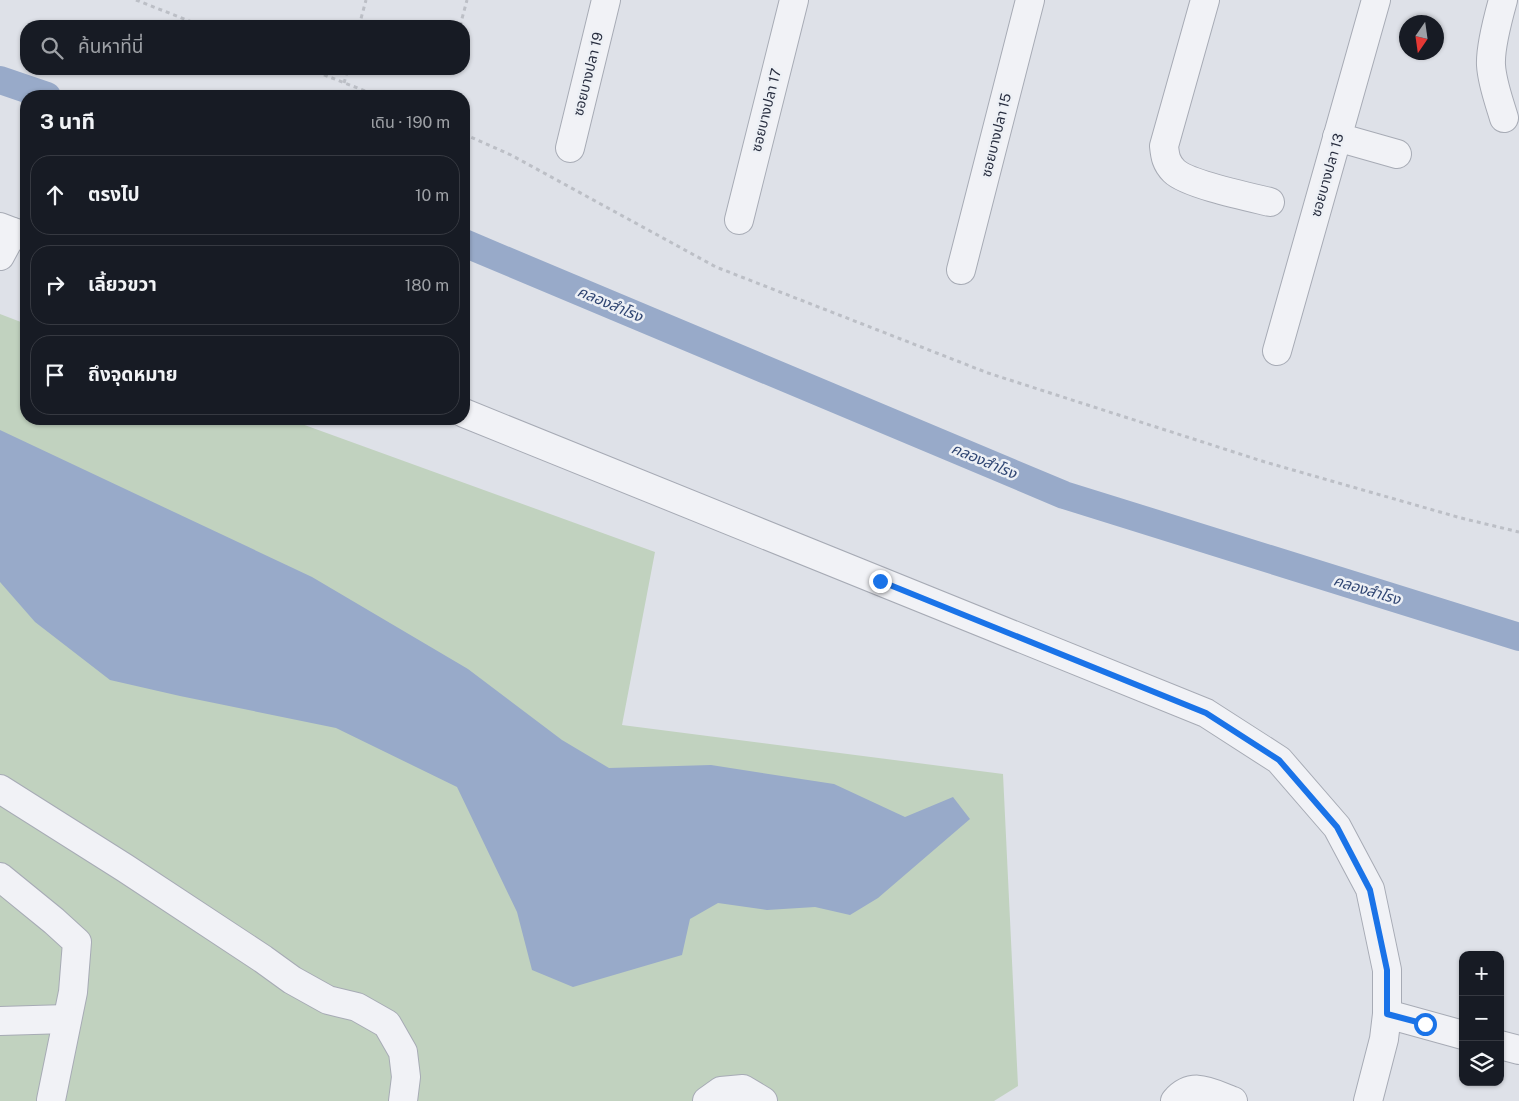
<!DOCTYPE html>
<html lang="th">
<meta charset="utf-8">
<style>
body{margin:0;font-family:"Public Sans","Noto Sans Thai",sans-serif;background:#242831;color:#f1f3f6}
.controls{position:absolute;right:15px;bottom:15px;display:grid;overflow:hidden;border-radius:10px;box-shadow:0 1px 4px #0004}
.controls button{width:45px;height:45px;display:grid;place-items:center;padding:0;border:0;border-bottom:1px solid #363941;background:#171b24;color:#f1f3f6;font:25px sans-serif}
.compass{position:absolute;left:1399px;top:15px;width:45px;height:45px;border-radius:50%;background:#171b24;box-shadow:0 1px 4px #0004;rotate:193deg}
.stop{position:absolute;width:15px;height:15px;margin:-11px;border:4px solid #1a73e8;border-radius:50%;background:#fff}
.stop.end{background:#1a73e8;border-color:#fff;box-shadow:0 1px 5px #0008}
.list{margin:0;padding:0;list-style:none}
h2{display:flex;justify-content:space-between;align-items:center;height:65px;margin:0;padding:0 20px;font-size:21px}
h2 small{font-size:16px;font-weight:400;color:#9ea1a6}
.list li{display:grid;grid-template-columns:32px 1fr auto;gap:15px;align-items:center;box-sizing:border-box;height:80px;margin:0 10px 10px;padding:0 10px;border:1px solid #363941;border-radius:20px}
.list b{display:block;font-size:19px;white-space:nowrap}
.list em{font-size:16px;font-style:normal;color:#9ea1a6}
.icon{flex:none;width:28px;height:28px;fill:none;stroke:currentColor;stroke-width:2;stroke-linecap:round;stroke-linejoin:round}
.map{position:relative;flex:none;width:1519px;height:1101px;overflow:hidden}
.search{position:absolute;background:#171b24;box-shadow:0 1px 4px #0004;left:20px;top:20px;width:450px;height:55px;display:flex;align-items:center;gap:12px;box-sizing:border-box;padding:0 18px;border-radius:20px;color:#9ea1a6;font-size:19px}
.panel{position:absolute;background:#171b24;box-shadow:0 1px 4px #0004;left:20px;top:90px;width:450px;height:335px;border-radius:20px}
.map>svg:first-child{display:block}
.green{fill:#c1d2bf}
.water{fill:#98aac9}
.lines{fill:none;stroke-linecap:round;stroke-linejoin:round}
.canal{stroke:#98aac9;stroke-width:28}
.minor-casing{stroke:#a7abb5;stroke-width:30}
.path{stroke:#bcbfc6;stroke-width:3;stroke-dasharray:4 4;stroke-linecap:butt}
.minor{stroke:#f1f2f6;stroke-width:28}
.route{stroke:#1a73e8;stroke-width:6}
.labels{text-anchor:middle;stroke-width:5;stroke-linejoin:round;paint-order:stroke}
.street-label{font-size:14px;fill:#272d3f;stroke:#edf0f5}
.water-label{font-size:15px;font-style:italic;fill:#304673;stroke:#edf0f5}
</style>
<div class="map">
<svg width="1519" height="1101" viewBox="0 0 1519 1101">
<rect width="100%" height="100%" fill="#dee1e8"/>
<!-- green -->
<polygon class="green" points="0,314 26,324 26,419 288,419 655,552 622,725 1003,774 1018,1086 994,1101 0,1101"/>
<!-- water -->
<polygon class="water" points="0,430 312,577 468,669 562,740 609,768 711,765 834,784 905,817 953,797 970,819 878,898 850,915 815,907 767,910 718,903 690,919 682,955 573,987 532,970 517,912 457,787 336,728 180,696 110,680 35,622 0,582"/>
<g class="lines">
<!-- canal -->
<g class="canal">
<polyline points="0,80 47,96"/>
<polyline points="464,243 1064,495 1519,637"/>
</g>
<defs>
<g id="minor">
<path d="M1205,0l-41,146c1,10 2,17 10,25 13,13 75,26 96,31"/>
<path d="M1503,0c-5,18 -13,47 -12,65 1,18 8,36 13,53"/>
<polyline points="1337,137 1397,154"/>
<polyline points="570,148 606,0"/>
<polyline points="739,220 794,0"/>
<polyline points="0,227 26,237"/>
<polyline points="0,256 13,232"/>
<polyline points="961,270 1030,0"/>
<polyline points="1277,351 1376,0"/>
<polyline points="464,413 1206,713 1279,760 1337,827 1370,889 1387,970 1387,1014 1384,1039 1368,1101"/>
<polyline points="0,789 125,868 263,959 292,980 328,1000 357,1007 387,1024 403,1052 406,1077 403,1101"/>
<polyline points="0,877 54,921 77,942 73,992 51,1100"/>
<polyline points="1387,1014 1463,1035"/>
<polyline points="0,1021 67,1019"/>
<polyline points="1500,1045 1519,1050"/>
<polyline points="707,1101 721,1091 743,1089 763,1101"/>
<path d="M1175,1101c18,-21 36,-8 58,0"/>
</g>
</defs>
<!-- minor casing -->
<use href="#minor" class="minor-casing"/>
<!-- path -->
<g class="path">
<polyline points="136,0 202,26"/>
<polyline points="359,26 366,0"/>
<polyline points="460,26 467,0"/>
<polyline points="309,69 378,96"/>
<polyline points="344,83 348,69"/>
<polyline points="464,134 511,155 716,267 988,373 1265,462 1461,518 1519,532"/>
</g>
<!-- minor -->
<use href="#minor" class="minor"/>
</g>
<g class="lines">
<!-- route -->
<polyline class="route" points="880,581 1206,713 1279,760 1337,827 1370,890 1387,970 1387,1014 1425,1024"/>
</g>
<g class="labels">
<!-- street labels -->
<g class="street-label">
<text transform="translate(588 74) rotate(-76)" y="5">ซอยบางปลา 19</text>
<text transform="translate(766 110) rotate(-76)" y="5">ซอยบางปลา 17</text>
<text transform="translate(996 135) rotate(-76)" y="5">ซอยบางปลา 15</text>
<text transform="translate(1327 175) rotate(-74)" y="5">ซอยบางปลา 13</text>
</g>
<!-- water labels -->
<g class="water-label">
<text transform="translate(610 304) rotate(23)" y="5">คลองสำโรง</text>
<text transform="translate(984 461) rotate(23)" y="5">คลองสำโรง</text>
<text transform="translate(1367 590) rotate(17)" y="5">คลองสำโรง</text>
</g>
</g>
</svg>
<div class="controls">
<button>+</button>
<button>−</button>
<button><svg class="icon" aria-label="layers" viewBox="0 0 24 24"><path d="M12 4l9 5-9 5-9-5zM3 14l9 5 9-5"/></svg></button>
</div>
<svg class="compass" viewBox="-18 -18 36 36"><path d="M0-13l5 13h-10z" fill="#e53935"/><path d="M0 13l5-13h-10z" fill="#9ea1a6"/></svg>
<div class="stop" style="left:1425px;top:1024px"></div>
<div class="stop end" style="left:880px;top:581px"></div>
<div class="search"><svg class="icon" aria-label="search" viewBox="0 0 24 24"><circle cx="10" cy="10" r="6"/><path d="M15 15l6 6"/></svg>ค้นหาที่นี่</div>
<section class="panel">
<h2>3 นาที<small>เดิน · 190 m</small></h2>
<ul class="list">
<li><svg class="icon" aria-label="ahead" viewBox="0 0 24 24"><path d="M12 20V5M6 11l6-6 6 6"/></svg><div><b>ตรงไป</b></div><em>10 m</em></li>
<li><svg class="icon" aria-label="right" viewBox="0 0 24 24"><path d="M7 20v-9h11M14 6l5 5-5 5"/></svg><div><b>เลี้ยวขวา</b></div><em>180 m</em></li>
<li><svg class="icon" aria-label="arrive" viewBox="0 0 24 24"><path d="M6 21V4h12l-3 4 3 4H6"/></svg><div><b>ถึงจุดหมาย</b></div></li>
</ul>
</section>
</div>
